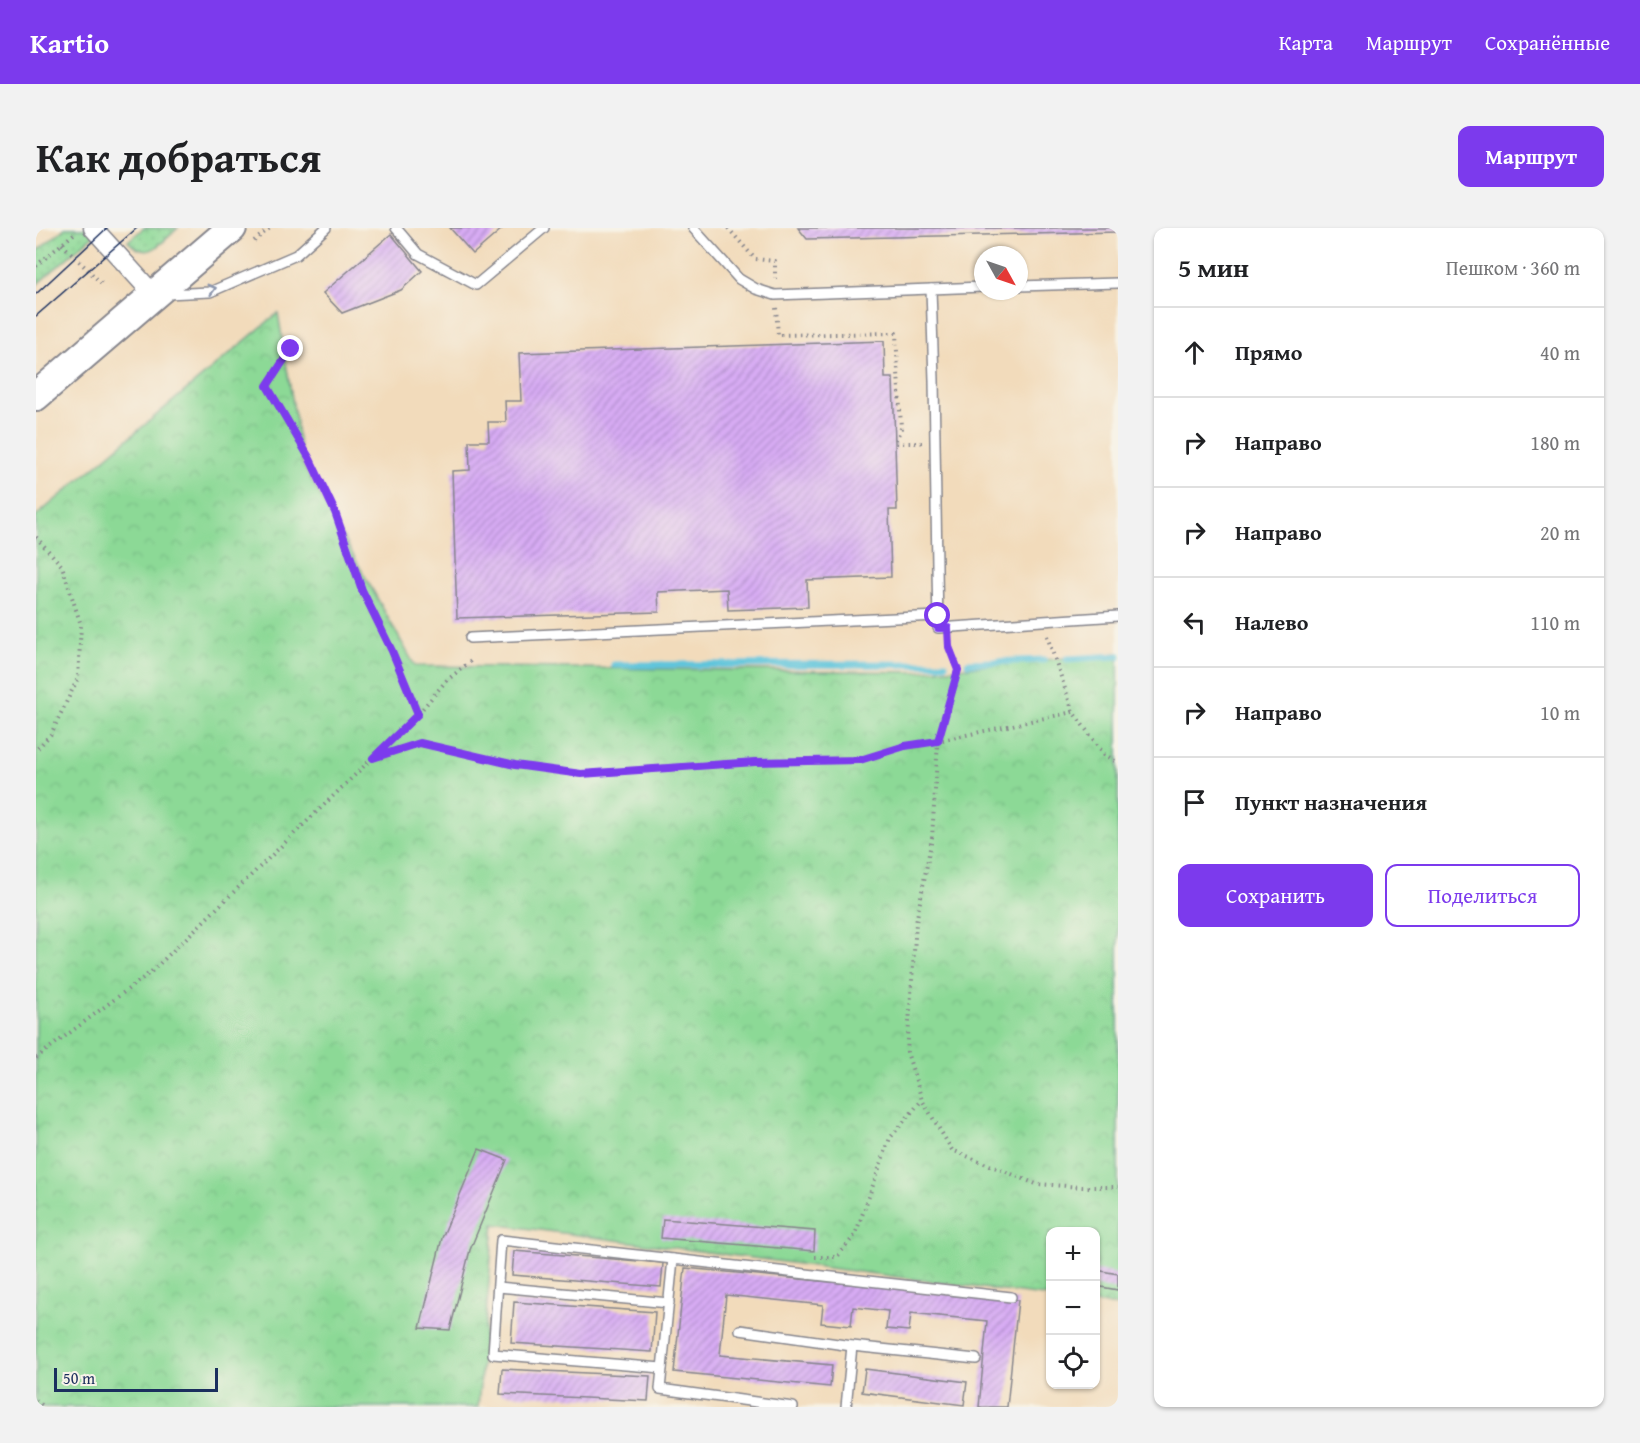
<!DOCTYPE html>
<html lang="ru">
<meta charset="utf-8">
<style>
body{margin:0;font-family:"Gentium Book Plus",serif;background:#f2f2f2;color:#202124}
.controls{position:absolute;right:18px;bottom:18px;display:grid;overflow:hidden;border-radius:12px;box-shadow:0 2px 4px #0004}
.controls button{width:54px;height:54px;display:grid;place-items:center;padding:0;border:0;border-bottom:2px solid #e0e0e0;background:#fff;color:#202124;font:30px sans-serif}
.compass{position:absolute;left:938px;top:18px;width:54px;height:54px;border-radius:50%;background:#fff;box-shadow:0 2px 4px #0004;rotate:130deg}
.scale{position:absolute;left:18px;bottom:15px;width:164px;box-sizing:border-box;padding-left:6px;border:3px solid #1b2f5e;border-top:0;font-size:16px;line-height:21px;white-space:nowrap;color:#1b2f5e;-webkit-text-stroke:4px #f7f3e8;paint-order:stroke}
.stop{position:absolute;width:18px;height:18px;margin:-14px;border:4px solid #7c3aed;border-radius:50%;background:#fff}
.stop.end{background:#7c3aed;border-color:#fff;box-shadow:0 2px 6px #0008}
.list{margin:0;padding:0;list-style:none}
h2{display:flex;justify-content:space-between;align-items:center;height:78px;margin:0;padding:0 24px;font-size:26px}
h2 small{font-size:20px;font-weight:400;color:#757577}
.list li{display:grid;grid-template-columns:39px 1fr auto;gap:18px;align-items:center;box-sizing:border-box;height:90px;padding:0 24px;border-top:2px solid #e0e0e0}
.list b{display:block;font-size:22px;white-space:nowrap}
.list em{font-size:20px;font-style:normal;color:#757577}
.actions{display:flex;gap:12px;padding:18px 24px}
.actions a{flex:1;padding:14px 0;border:2px solid #7c3aed;border-radius:12px;text-align:center;font-size:21px;color:#7c3aed}
.actions .main{background:#7c3aed;color:#fff}
.icon{flex:none;width:33px;height:33px;fill:none;stroke:currentColor;stroke-width:2;stroke-linecap:round;stroke-linejoin:round}
.map{position:relative;flex:none;width:1082px;height:1179px;overflow:hidden;border-radius:12px}
header{display:flex;align-items:center;gap:36px;box-sizing:border-box;height:84px;padding:0 30px;background:#7c3aed;color:#fff}
header strong{font-size:28px}
nav{display:flex;gap:33px;margin-inline-start:auto;font-size:21px}
.intro{display:flex;align-items:center;justify-content:space-between;box-sizing:border-box;height:144px;padding:0 36px}
h1{margin:0;font-size:42px}
.button{padding:15px 27px;border-radius:12px;background:#7c3aed;color:#fff;font-size:21px;font-weight:700}
main{display:flex;gap:36px;padding:0 36px}
aside{flex:1;background:#fff;border-radius:12px;box-shadow:0 2px 4px #0004}
.map>svg:first-child{display:block}
.grass{fill:url(#grass-dots);stroke:#54847a;stroke-width:1.5}
.park{fill:url(#park-crowns);stroke:#54847a;stroke-width:1.5}
.lines{fill:none;stroke-linecap:round;stroke-linejoin:round}
.stream{stroke:#5ec5db;stroke-width:7}
.building{fill:url(#building-hatch)}
.service-casing{stroke:#86858c;stroke-width:12}
.minor-casing{stroke:#86858c;stroke-width:21}
.primary-casing{stroke:#86858c;stroke-width:32}
.path{stroke:#86858c;stroke-width:4;stroke-dasharray:1.5 4.5;stroke-linecap:butt}
.service{stroke:#fff;stroke-width:9}
.minor{stroke:#fff;stroke-width:18}
.primary{stroke:#fff;stroke-width:28}
.tram{stroke:#1b2f5e;stroke-width:1.5}
.oneway{stroke:#8d97ae}
.route{stroke:#7c3aed;stroke-width:8}
</style>
<header>
<strong>Kartio</strong>
<nav><a>Карта</a><a>Маршрут</a><a>Сохранённые</a></nav>
</header>
<div class="intro"><h1>Как добраться</h1><a class="button">Маршрут</a></div>
<main>
<div class="map">
<svg width="1082" height="1179" viewBox="0 0 1082 1179">
<defs>
<pattern id="grass-dots" width="8" height="8" patternUnits="userSpaceOnUse" patternTransform="scale(1.5)"><rect width="8" height="8" fill="#8cd996"/><path d="M2 2h.1M6 6h.1" fill="none" stroke="#78bb84" stroke-width="1.8" stroke-linecap="round"/></pattern>
<pattern id="park-crowns" width="20" height="18" patternUnits="userSpaceOnUse" patternTransform="scale(1.5)"><rect width="20" height="18" fill="#8cd996"/><path d="M2 6a3 3 0 1 1 6 0M12 15a3 3 0 1 1 6 0" fill="none" stroke="#78bb84"/></pattern>
<pattern id="building-hatch" width="6" height="6" patternUnits="userSpaceOnUse" patternTransform="scale(1.5)"><rect width="6" height="6" fill="#d8acf4"/><path d="M-1 1l2-2M0 6l6-6M5 7l2-2" fill="none" stroke="#ae8cc9"/></pattern>
</defs>
<rect width="100%" height="100%" fill="#f7f3e8"/>
<filter id="ink" filterUnits="userSpaceOnUse"><feTurbulence type="fractalNoise" baseFrequency=".0167" numOctaves="2"/><feDisplacementMap in="SourceGraphic" scale="12" xChannelSelector="R" yChannelSelector="G"/><feConvolveMatrix kernelMatrix="1 2 1 2 8 2 1 2 1" color-interpolation-filters="sRGB"/></filter>
<filter id="wash" filterUnits="userSpaceOnUse"><feTurbulence type="fractalNoise" baseFrequency=".008" numOctaves="4" result="noise"/><feDisplacementMap in="SourceGraphic" scale="24" xChannelSelector="R" yChannelSelector="G"/><feGaussianBlur stdDeviation="1.35" result="paint"/><feColorMatrix in="noise" values="0 0 0 0 0 0 0 0 0 0 0 0 0 0 0 0 0 1.4 0 .05"/><feComposite in="paint" operator="in"/></filter>
<g filter="url(#wash)">
<rect width="100%" height="100%" fill="#f2dbbb"/>
<!-- grass -->
<g class="grass">
<polygon points="29,0 66,0 0,57 0,24"/>
<path d="M108,0h34c-17,15 -30,35 -50,13z"/>
</g>
<!-- park -->
<polygon class="park" points="242,85 267,237 379,438 880,444 1082,425 1082,1078 1060,1075 1060,1004 1014,1004 1014,1069 458,996 442,1179 0,1179 0,288"/>
<g class="lines">
<!-- stream -->
<g class="stream">
<polyline points="1031,431 1082,428"/>
<polyline points="932,435 1008,432"/>
<polyline points="578,437 909,436"/>
</g>
</g>
<g id="blocks">
<!-- building -->
<g class="building">
<polygon points="414,0 467,0 437,26"/>
<polygon points="762,0 1082,0 1082,4 771,11"/>
<polygon points="355,6 386,43 365,62 306,85 287,65"/>
<polygon points="848,113 849,150 857,150 861,282 853,282 855,349 771,352 772,379 692,382 691,361 622,364 623,384 421,390 416,243 434,242 433,213 453,213 452,194 470,194 469,173 485,173 483,125"/>
<polygon points="443,921 471,932 434,1022 414,1102 384,1100 406,1010"/>
<polygon points="627,991 779,1003 778,1023 625,1010"/>
<polygon points="478,1023 627,1035 625,1059 476,1047"/>
<polygon points="649,1040 982,1072 971,1179 943,1179 951,1093 875,1085 873,1103 850,1101 852,1083 817,1079 815,1098 785,1095 787,1077 690,1067 684,1127 796,1137 794,1159 638,1144"/>
<polygon points="1060,1042 1082,1046 1082,1062 1060,1058"/>
<polygon points="478,1074 619,1084 616,1124 475,1115"/>
<polygon points="466,1141 614,1148 612,1173 464,1166"/>
<polygon points="829,1141 931,1154 928,1177 826,1164"/>
</g>
</g>
</g>
<g filter="url(#ink)">
<use href="#blocks" fill-opacity="0" stroke="#86858c" stroke-width="1.5"/>
<g class="lines">
<defs>
<g id="service">
<polyline points="360,0 382,26 440,57 508,0"/>
<polyline points="657,0 703,51 720,61 739,67 947,59"/>
<polyline points="983,58 1082,55"/>
<polyline points="895,61 898,152 902,400 1082,388"/>
<polyline points="130,66 174,64 260,27 290,0"/>
<polyline points="434,410 902,388"/>
<polyline points="462,1059 633,1075"/>
<polyline points="704,1102 816,1118"/>
<polyline points="626,1140 457,1126 465,1012 637,1031"/>
<polyline points="757,1179 624,1161 637,1031 975,1069"/>
<polyline points="810,1179 816,1118 940,1131"/>
</g>
<polyline id="minor" points="57,0 118,67"/>
<polyline id="primary" points="0,168 196,0"/>
</defs>
<!-- service casing -->
<use href="#service" class="service-casing"/>
<!-- minor casing -->
<use href="#minor" class="minor-casing"/>
<!-- primary casing -->
<use href="#primary" class="primary-casing"/>
<!-- path -->
<g class="path">
<polyline points="692,0 719,31 739,33 739,51"/>
<polyline points="218,13 234,0"/>
<polyline points="26,16 68,58"/>
<polyline points="0,38 40,4"/>
<polyline points="740,80 742,107 860,105 865,200 859,215 886,215"/>
<polyline points="255,121 231,158 274,231 299,284 326,362 356,423 382,486"/>
<polyline points="0,309 26,338 45,397 42,450 15,506 0,522"/>
<polyline points="1011,408 1037,484 1068,526 1082,535"/>
<polyline points="1037,484 902,513 896,610 880,695 871,824 886,872 916,922 1000,956 1047,959 1082,959"/>
<polyline points="337,530 384,515 479,537 545,546 719,534 824,532 869,518 902,513 923,442 912,414"/>
<polyline points="0,830 115,744 382,486 410,453 435,433"/>
<polyline points="779,1029 801,1029 819,1007 854,910 886,872"/>
<polyline points="0,1172 8,1179"/>
</g>
<!-- service -->
<use href="#service" class="service"/>
<!-- minor -->
<use href="#minor" class="minor"/>
<!-- primary -->
<use href="#primary" class="primary"/>
<!-- tram -->
<g class="tram">
<polyline points="0,66 71,0"/>
<polyline points="0,88 101,0"/>
</g>
</g>
<!-- one-way arrows -->
<defs><path id="oneway-chevron" d="M-2-3.5L2.5 0L-2 3.5" fill="none" stroke-width="1.6" stroke-linecap="round" stroke-linejoin="round" transform="scale(1.5)"/></defs>
<use class="oneway" href="#oneway-chevron" transform="translate(176 61) rotate(-16)"/>
</g>
<g class="lines" filter="url(#ink)">
<!-- route -->
<polyline class="route" points="255,121 231,158 274,231 299,284 326,362 356,423 382,486 337,530 384,515 479,537 545,546 719,534 824,532 869,518 902,513 922,442 913,419 912,400 902,400 902,388"/>
</g>
</svg>
<div class="controls">
<button>+</button>
<button>−</button>
<button><svg class="icon" aria-label="locate" viewBox="0 0 24 24"><circle cx="12" cy="12" r="6"/><path d="M12 2v4M12 18v4M2 12h4M18 12h4"/></svg></button>
</div>
<svg class="compass" viewBox="-18 -18 36 36"><path d="M0-13l5 13h-10z" fill="#e53935"/><path d="M0 13l5-13h-10z" fill="#757577"/></svg>
<div class="scale">50 m</div>
<div class="stop" style="left:902px;top:388px"></div>
<div class="stop end" style="left:255px;top:121px"></div>
</div>
<aside>
<h2>5 мин<small>Пешком · 360 m</small></h2>
<ul class="list">
<li><svg class="icon" aria-label="ahead" viewBox="0 0 24 24"><path d="M12 20V5M6 11l6-6 6 6"/></svg><div><b>Прямо</b></div><em>40 m</em></li>
<li><svg class="icon" aria-label="right" viewBox="0 0 24 24"><path d="M7 20v-9h11M14 6l5 5-5 5"/></svg><div><b>Направо</b></div><em>180 m</em></li>
<li><svg class="icon" aria-label="right" viewBox="0 0 24 24"><path d="M7 20v-9h11M14 6l5 5-5 5"/></svg><div><b>Направо</b></div><em>20 m</em></li>
<li><svg class="icon" aria-label="left" viewBox="0 0 24 24"><path d="M17 20v-9H6M10 6l-5 5 5 5"/></svg><div><b>Налево</b></div><em>110 m</em></li>
<li><svg class="icon" aria-label="right" viewBox="0 0 24 24"><path d="M7 20v-9h11M14 6l5 5-5 5"/></svg><div><b>Направо</b></div><em>10 m</em></li>
<li><svg class="icon" aria-label="arrive" viewBox="0 0 24 24"><path d="M6 21V4h12l-3 4 3 4H6"/></svg><div><b>Пункт назначения</b></div></li>
</ul>
<div class="actions"><a class="main">Сохранить</a><a>Поделиться</a></div>
</aside>
</main>
